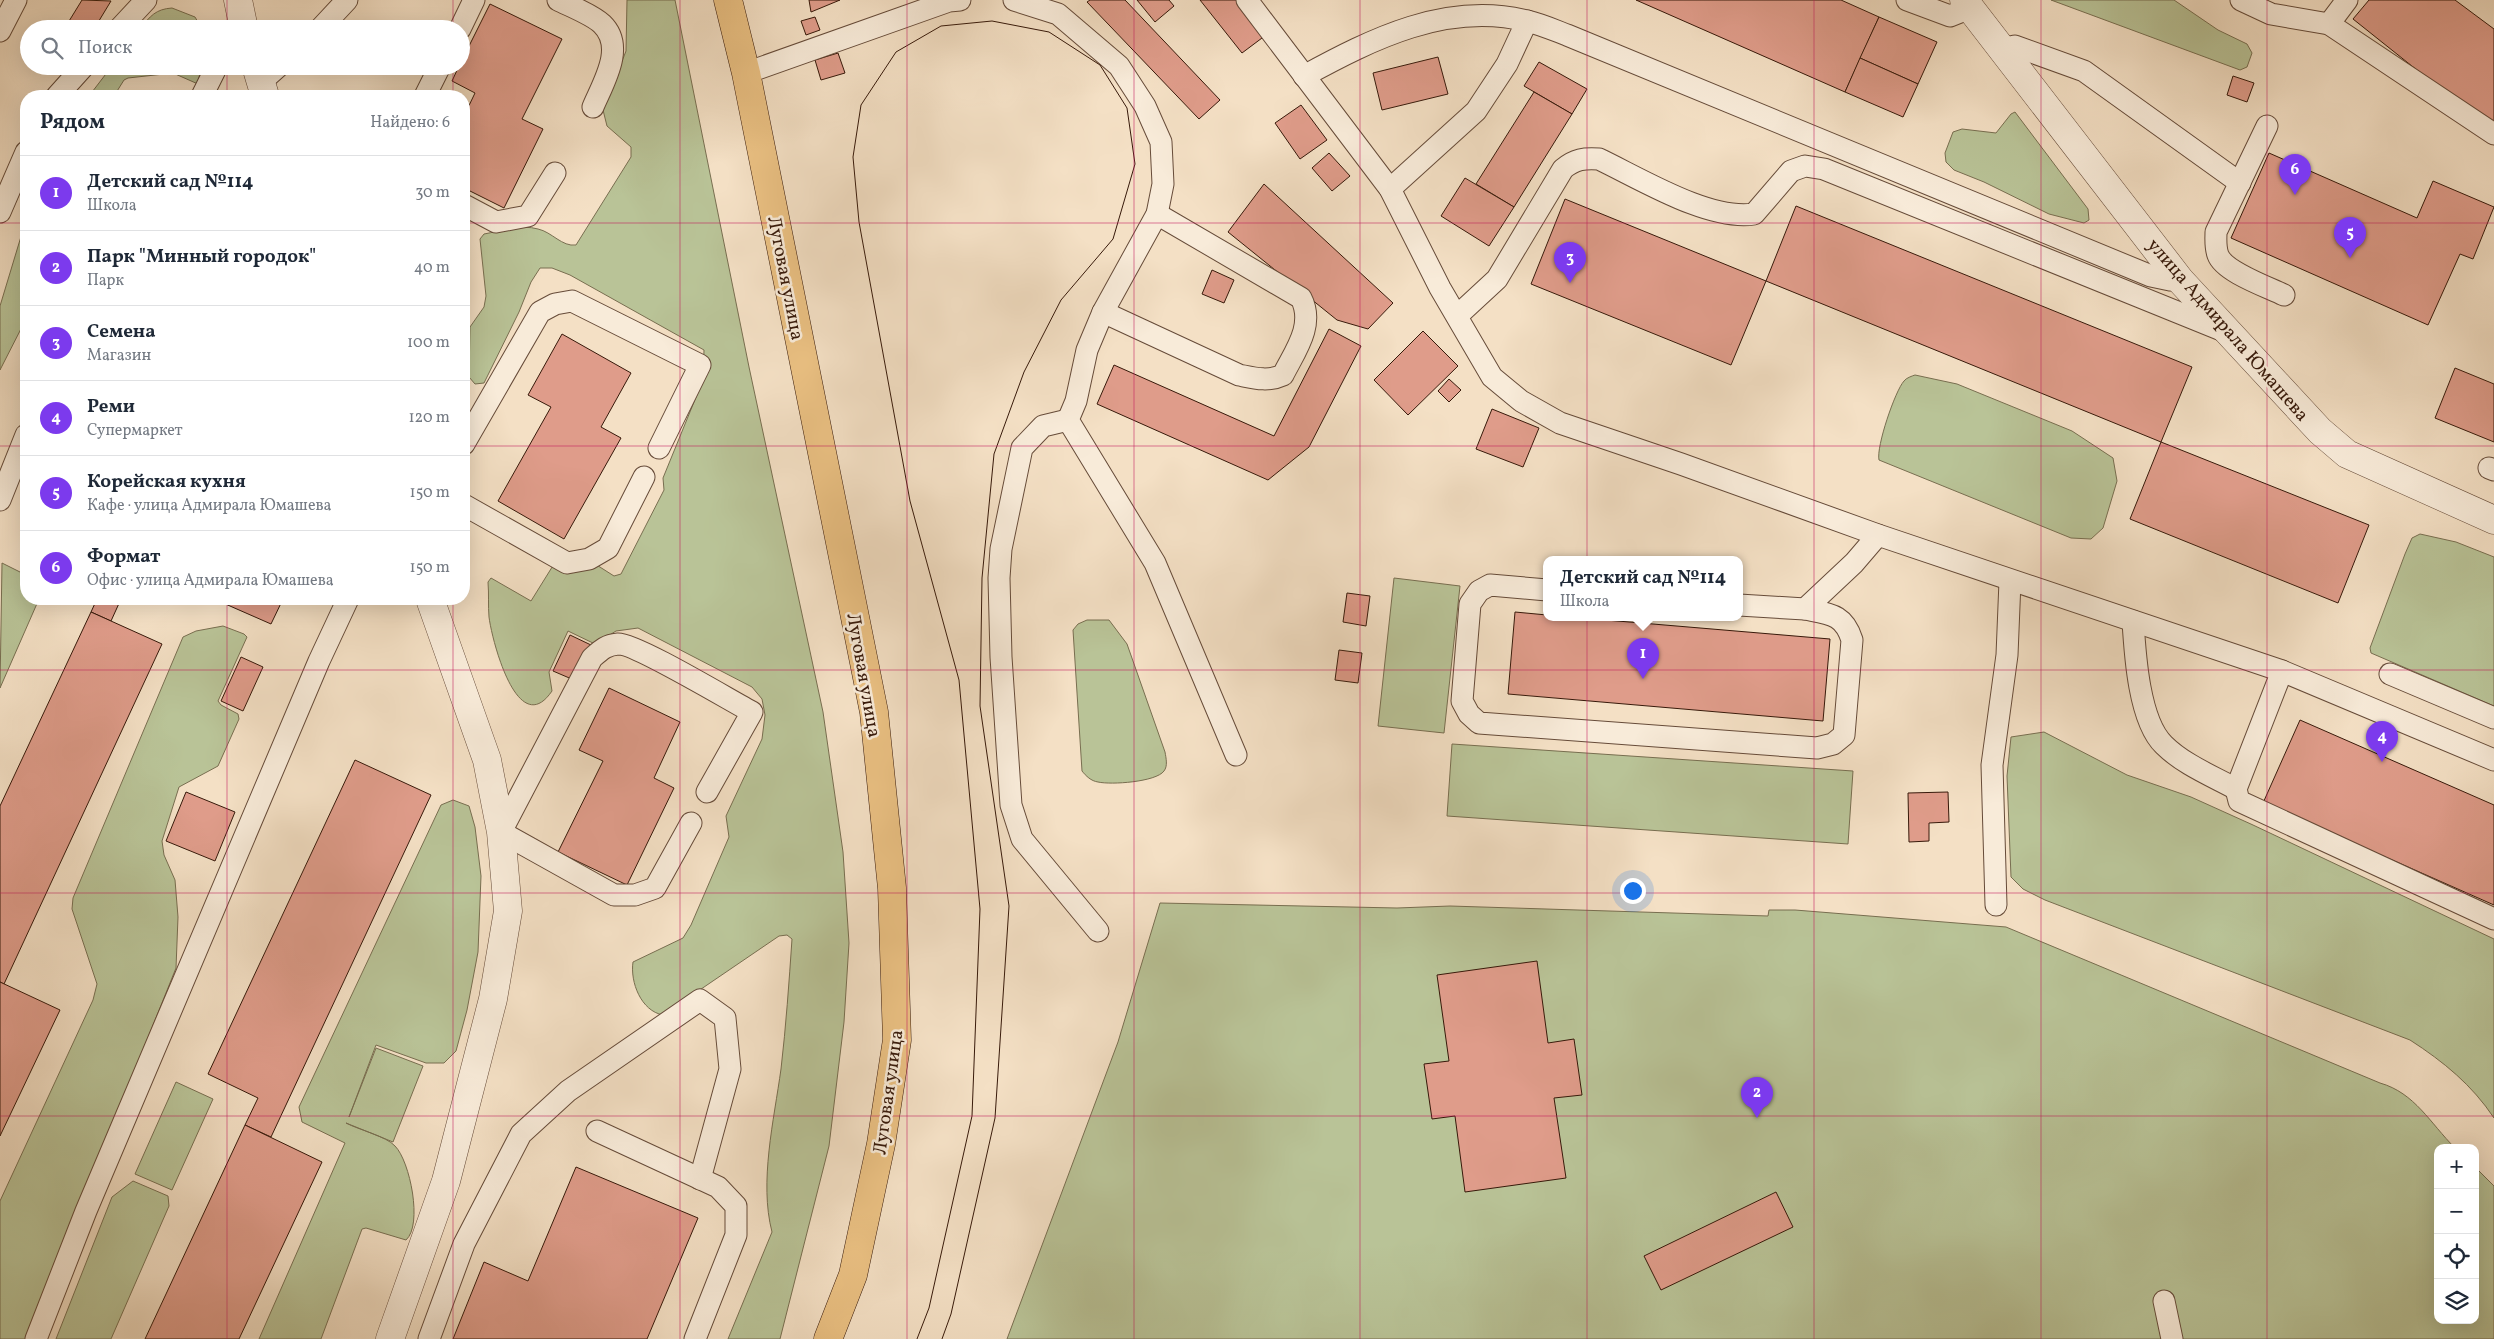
<!DOCTYPE html>
<html lang="ru">
<meta charset="utf-8">
<style>
body{margin:0;font-family:Vollkorn,serif;background:#f2f2f3;color:#1f2937}
.controls{position:absolute;right:15px;bottom:15px;display:grid;overflow:hidden;border-radius:10px;box-shadow:0 5px 20px #0002}
.controls button{width:45px;height:45px;display:grid;place-items:center;padding:0;border:0;border-bottom:1px solid #e0e1e3;background:#fff;color:#1f2937;font:25px sans-serif}
.you{position:absolute;left:1632px;top:890px;width:18px;height:18px;margin:-12px;border:4px solid #fff;border-radius:50%;background:#1a73e8;box-shadow:0 0 0 8px #1a73e833}
.badge{display:grid;place-items:center;width:32px;height:32px;border-radius:50%;background:#7c3aed;color:#fff;font-size:16px;font-weight:700}
.pin{position:absolute;translate:-50% -41px;filter:drop-shadow(0 1px 2px #0008)}
.pin::after{content:'';position:absolute;top:26px;width:18px;height:15px;background:inherit;clip-path:polygon(0 0,100% 0,50% 100%)}
.popup{position:absolute;left:1543px;top:556px;width:200px;height:65px;box-sizing:border-box;display:grid;place-content:center;border-radius:10px;background:#fff;filter:drop-shadow(0 1px 4px #0005);font-size:16px;white-space:nowrap;color:#747a83}
.popup b{font-size:19px;color:#1f2937}
.popup::after{content:'';position:absolute;left:50%;top:100%;margin-left:-10px;border:10px solid transparent;border-top-color:#fff}
.list{margin:0;padding:0;list-style:none}
h2{display:flex;justify-content:space-between;align-items:center;height:65px;margin:0;padding:0 20px;font-size:21px}
h2 small{font-size:16px;font-weight:400;color:#747a83}
.list li{display:grid;grid-template-columns:32px 1fr auto;gap:15px;align-items:center;box-sizing:border-box;height:75px;padding:0 20px;border-top:1px solid #e0e1e3}
.list b{display:block;font-size:19px;white-space:nowrap}
.list p{margin:0;font-size:16px;white-space:nowrap;color:#747a83}
.list em{font-size:16px;font-style:normal;color:#747a83}
.icon{flex:none;width:28px;height:28px;fill:none;stroke:currentColor;stroke-width:2;stroke-linecap:round;stroke-linejoin:round}
.map{position:relative;flex:none;width:2494px;height:1339px;overflow:hidden}
.search{position:absolute;background:#fff;box-shadow:0 5px 20px #0002;left:20px;top:20px;width:450px;height:55px;display:flex;align-items:center;gap:12px;box-sizing:border-box;padding:0 18px;border-radius:28px;color:#747a83;font-size:19px}
.panel{position:absolute;background:#fff;box-shadow:0 5px 20px #0002;left:20px;top:90px;width:450px;height:515px;border-radius:20px}
.map>svg:first-child{display:block}
.green{fill:#b9c397;stroke:#786e50}
.building{fill:#df9c8a;stroke:#37190a}
.lines{fill:none;stroke-linecap:round;stroke-linejoin:round}
.lane-casing{stroke:#664b39;stroke-width:23}
.street-casing{stroke:#664b39;stroke-width:29}
.primary-casing{stroke:#37190a;stroke-width:29}
.lane{stroke:#f8ebd9;stroke-width:21}
.street{stroke:#f8ebd9;stroke-width:28}
.primary{stroke:#eac082;stroke-width:28}
.tram{stroke:#37190a;stroke-width:1}
.grid{fill:none;stroke:#c2185b;stroke-width:1;stroke-opacity:0.55}
.labels{text-anchor:middle;stroke-width:5;stroke-linejoin:round;paint-order:stroke}
.street-label{font-size:19px;fill:#37190a;stroke:#f8ebd9}
</style>
<div class="map">
<svg width="2494" height="1339" viewBox="0 0 2494 1339">
<rect width="100%" height="100%" fill="#f4e0c5"/>
<filter id="stains"><feTurbulence type="fractalNoise" baseFrequency=".004" numOctaves="4"/><feColorMatrix values="0 0 0 0 .2 0 0 0 0 .09 0 0 0 0 .02 0 0 0 .5 -.17"/></filter>
<radialGradient id="worn" r=".72"><stop offset=".6" stop-color="#630" stop-opacity="0"/><stop offset="1" stop-color="#630" stop-opacity=".3"/></radialGradient>
<!-- green -->
<g class="green">
<path d="M627,0h48l74,367 74,345 20,140 6,91 -5,79 -15,124 -49,193h-52l44,-107c-13,-50 2,-112 9,-163 5,-43 8,-86 11,-130l-5,-4 -8,1 -116,79c-22,-4 -33,-33 -30,-53l50,-24 8,-13 38,-88 -3,-21 36,-77 3,-24 -3,-16 -10,-12 -114,-59 -22,3 -21,13 -27,-13 -19,41 3,19c-34,50 -60,-50 -63,-74 -1,-11 0,-23 -1,-35l3,-4 40,23 23,-37 38,-2 22,14 7,-2 43,-84 -1,-12 40,-98 1,-30 -134,-75 -18,-7h-12l-9,14 -12,30 -35,71 -9,1 -6,-7 1,-50 14,-20 2,-11 -6,-57 4,-5c17,-3 37,-10 54,-5 14,3 24,18 38,16l55,-88v-10l-24,-21 -4,-16 23,-59z"/>
<polygon points="2051,0 2174,0 2218,30 2247,44 2252,53 2247,67 2240,70"/>
<path d="M172,8l23,9 7,12h-62c10,-13 16,-20 32,-21z"/>
<polygon points="112,66 201,66 198,84 173,73 128,78 124,80 114,96 89,96"/>
<polygon points="2015,112 2088,209 2089,220 2084,223 2049,214 1984,182 1954,170 1946,162 1945,153 1953,132 1962,129 1996,133 2011,114"/>
<polygon points="26,220 26,319 0,370 0,306"/>
<path d="M1915,375l42,9 115,47 41,27 4,23 -14,47 -12,11 -20,-1 -192,-78c-3,-13 16,-69 25,-79 2,-3 8,-5 11,-6z"/>
<polygon points="2420,534 2456,542 2494,557 2494,706 2371,653 2370,648 2405,554 2412,538"/>
<polygon points="2,563 26,575 26,599 39,599 0,688"/>
<polygon points="1394,578 1460,586 1444,733 1378,726"/>
<path d="M1087,620h22l18,24 38,108c1,6 3,14 -1,19 -8,11 -53,14 -66,11 -7,-1 -12,-6 -16,-11l-9,-141 5,-6z"/>
<polygon points="223,626 244,634 247,637 218,701 221,705 238,714 239,719 218,766 179,787 162,841 164,855 175,880 178,917 176,968 27,1339 0,1339 0,1201 93,1000 97,984 72,909 73,898 183,637 196,631"/>
<path d="M2044,732l83,43 64,22 62,28 241,114v179c-22,-33 -50,-56 -84,-78l-365,-140 -22,-11 -12,-12 -4,-101 4,-39z"/>
<polygon points="1452,744 1853,771 1848,844 1447,816"/>
<path d="M453,800l16,6 6,21 6,49 -3,76 -11,58 -11,41 -12,12h-18l-50,-18 -27,72 27,-69 47,18 -30,76 -47,-19c13,7 40,13 49,23 15,15 28,79 11,94l-40,-12 -4,1 -41,110h-62l86,-196 -43,-21 -3,-15 142,-302z"/>
<path d="M1160,903l237,5 53,-2 318,10 1,-6h26l211,17 374,156c35,10 50,40 75,65h-17v172h37v-153l19,19v153h-1487l111,-297z"/>
<polygon points="176,1082 213,1099 172,1190 135,1174"/>
<polygon points="133,1181 168,1196 169,1206 111,1339 56,1339 112,1197"/>
</g>
<!-- building -->
<g class="building">
<polygon points="82,0 111,1 94,29 71,29 66,26"/>
<polygon points="809,0 840,0 811,12"/>
<polygon points="1090,0 1125,0 1220,100 1199,119 1087,2"/>
<polygon points="1137,0 1169,0 1174,6 1155,22"/>
<polygon points="1200,0 1239,0 1266,35 1242,53"/>
<polygon points="1636,0 1841,0 1879,17 1845,92"/>
<polygon points="2369,0 2455,0 2494,29 2494,123 2472,114 2353,19"/>
<polygon points="490,4 562,39 522,119 543,129 504,208 464,188 464,116 475,93 452,81 459,66 461,66 461,62"/>
<polygon points="815,17 820,30 806,35 801,21"/>
<polygon points="1879,17 1937,42 1918,84 1860,58"/>
<polygon points="838,53 845,73 821,80 815,60"/>
<polygon points="1438,57 1448,94 1382,110 1373,73"/>
<polygon points="1860,58 1918,84 1903,117 1845,92"/>
<polygon points="1539,62 1587,89 1572,114 1524,86"/>
<polygon points="2233,76 2254,83 2247,102 2227,95"/>
<polygon points="1534,92 1572,114 1514,207 1476,184"/>
<polygon points="1301,105 1327,140 1300,159 1275,123"/>
<polygon points="1329,153 1350,176 1332,191 1312,168"/>
<polygon points="2269,153 2417,218 2433,181 2494,207 2473,259 2460,254 2428,325 2231,238"/>
<polygon points="1465,178 1514,207 1489,246 1441,216"/>
<polygon points="1264,184 1393,303 1368,329 1337,320 1228,232"/>
<polygon points="1565,199 1766,281 1731,365 1531,284"/>
<polygon points="1796,206 2192,367 2161,442 1766,281"/>
<polygon points="1212,270 1234,280 1224,303 1202,294"/>
<polygon points="1329,329 1361,346 1309,447 1268,480 1097,404 1114,365 1274,436"/>
<polygon points="1423,331 1458,366 1408,415 1374,380"/>
<polygon points="562,334 631,373 601,427 621,438 564,539 498,501 551,407 528,395"/>
<polygon points="2455,368 2494,384 2494,442 2435,418"/>
<polygon points="1449,379 1461,390 1449,402 1438,391"/>
<polygon points="1492,409 1539,428 1523,467 1476,449"/>
<polygon points="2161,442 2369,525 2338,603 2130,519"/>
<polygon points="1347,593 1370,596 1366,626 1343,622"/>
<polygon points="97,599 121,599 111,621 91,612"/>
<polygon points="214,599 283,599 271,624"/>
<polygon points="91,612 162,644 4,984 0,982 0,806"/>
<polygon points="1515,612 1547,615 1547,618 1582,618 1830,639 1823,721 1508,694"/>
<polygon points="570,635 591,645 574,680 553,671"/>
<polygon points="1339,650 1362,653 1358,683 1335,680"/>
<polygon points="241,657 263,667 243,711 221,701"/>
<polygon points="609,688 680,722 654,778 674,788 627,885 558,852 603,761 579,750"/>
<polygon points="2300,720 2494,805 2494,905 2263,803"/>
<polygon points="355,760 431,795 271,1137 245,1125 258,1098 208,1074"/>
<polygon points="186,792 235,812 215,861 166,841"/>
<polygon points="1948,792 1949,822 1929,823 1929,841 1909,842 1908,793"/>
<polygon points="1537,961 1548,1043 1574,1039 1582,1095 1554,1098 1566,1178 1465,1192 1455,1116 1432,1119 1424,1064 1449,1061 1437,975"/>
<polygon points="0,982 60,1010 0,1136"/>
<polygon points="245,1125 322,1162 239,1339 145,1339"/>
<polygon points="576,1167 698,1218 647,1339 453,1339 484,1262 528,1281"/>
<polygon points="1776,1192 1793,1227 1661,1290 1644,1256"/>
</g>
<g class="lines">
<defs>
<g id="lane">
<path d="M558,0c12,6 35,15 44,24 24,23 1,59 -9,83"/>
<polyline points="1014,0 1058,14 1119,66 1145,106 1161,142 1163,184 1157,214 1103,312 1087,350 1076,401 1068,420 1155,563 1236,755"/>
<polyline points="1247,0 1390,189 1440,288 1492,377 1521,401 1560,423 1681,464 1878,535 2282,671 2494,760"/>
<polyline points="1907,0 1950,16 1970,8"/>
<polyline points="2241,0 2271,14 2329,24 2494,134"/>
<polyline points="2329,24 2347,0"/>
<polyline points="119,29 146,0"/>
<polyline points="320,29 347,0"/>
<polyline points="460,29 474,0"/>
<polyline points="0,31 16,0"/>
<polyline points="2002,49 2015,46 2084,71 2240,183"/>
<polyline points="746,73 949,1 960,0"/>
<path d="M1304,76c68,-37 143,-75 223,-55 13,3 27,9 40,14l584,241 19,4h10"/>
<polyline points="261,82 279,66"/>
<polyline points="57,96 84,66"/>
<polyline points="202,96 217,66"/>
<polyline points="425,96 440,66"/>
<path d="M2267,126l-51,106c0,7 -1,15 2,23 6,17 50,32 66,40"/>
<polyline points="1390,189 1476,111 1507,64 1527,21"/>
<polyline points="464,205 496,222 528,216 555,173"/>
<polyline points="0,212 26,152"/>
<path d="M1103,312l136,63c15,3 29,7 44,0 12,-24 32,-50 18,-77l-144,-84"/>
<path d="M1457,316l40,-37 66,-110c12,-10 21,-11 36,-10 42,20 110,62 155,55l37,-43 14,-5 19,3 400,162"/>
<polyline points="1068,420 1043,426 1022,448 1001,549 999,578 1001,657 1011,805 1022,839 1098,931"/>
<polyline points="464,444 540,312 555,304 572,301 700,365 659,448"/>
<polyline points="2489,468 2494,470"/>
<polyline points="0,500 26,435"/>
<polyline points="464,505 567,563 589,559 608,548 644,477"/>
<path d="M1547,590l-57,-5 -11,6 -9,13 -8,97 7,13 10,9 338,25 16,-4 11,-9 8,-95c-8,-26 -22,-26 -47,-31l49,-46 24,-28"/>
<polyline points="1739,605 1805,609"/>
<path d="M2133,621c2,34 6,100 31,124 19,19 48,31 72,44"/>
<polyline points="2282,671 2236,789 2239,801 2494,919"/>
<polyline points="2390,674 2494,718"/>
<path d="M691,823l-36,65 -20,7h-21l-113,-63 91,-174c9,-8 14,-13 26,-14 17,-1 113,57 134,68l-45,80"/>
<polyline points="1996,905 1992,765 2007,655 2010,581"/>
<polyline points="597,1131 718,1187 736,1206 736,1235 695,1339"/>
<polyline points="2164,1301 2172,1339"/>
<polyline points="36,1339 86,1211 319,661 348,599"/>
<polyline points="429,1339 464,1244 521,1134 568,1091 700,1000 725,1018 730,1069 700,1179"/>
</g>
<g id="street">
<polyline points="238,0 244,29"/>
<polyline points="1964,0 2180,280 2320,431 2347,454 2494,520"/>
<polyline points="256,66 265,96"/>
<polyline points="390,1339 446,1181 493,999 508,911 501,832 487,760 430,599"/>
</g>
<polyline id="primary" points="728,0 746,73 874,712 892,888 897,1040 881,1144 853,1275 828,1339"/>
</defs>
<!-- lane casing -->
<use href="#lane" class="lane-casing"/>
<!-- street casing -->
<use href="#street" class="street-casing"/>
<!-- primary casing -->
<use href="#primary" class="primary-casing"/>
<!-- lane -->
<use href="#lane" class="lane"/>
<!-- street -->
<use href="#street" class="street"/>
<!-- primary -->
<use href="#primary" class="primary"/>
<!-- tram -->
<polyline class="tram" points="917,1339 929,1308 972,1116 980,909 959,680 910,501 859,222 853,157 861,105 896,52 941,26 992,21 1049,32 1100,65 1127,108 1135,164 1113,239 1061,300 1024,372 994,454 982,578 980,706 1009,906 995,1118 951,1314 942,1339"/>
</g>
<!-- grid -->
<path class="grid" d="M227,0v29M453,0v29M680,0v1339M907,0v1339M1134,0v1339M1360,0v1339M1587,0v1339M1814,0v1339M2041,0v1339M2267,0v1339M227,66v30M453,66v30M0,223h26M464,223h2030M0,446h26M464,446h2030M227,599v740M453,599v740M0,670h2494M0,893h2494M0,1116h2494"/>
<g class="labels">
<!-- street labels -->
<g class="street-label">
<text transform="translate(787 278) rotate(79)" y="7">Луговая улица</text>
<text transform="translate(2229 329) rotate(49)" y="7">улица Адмирала Юмашева</text>
<text transform="translate(865 675) rotate(80)" y="7">Луговая улица</text>
<text transform="translate(887 1092) rotate(-82)" y="7">Луговая улица</text>
</g>
</g>
<rect width="100%" height="100%" filter="url(#stains)"/>
<rect width="100%" height="100%" fill="url(#worn)"/>
</svg>
<div class="controls">
<button>+</button>
<button>−</button>
<button><svg class="icon" aria-label="locate" viewBox="0 0 24 24"><circle cx="12" cy="12" r="6"/><path d="M12 2v4M12 18v4M2 12h4M18 12h4"/></svg></button>
<button><svg class="icon" aria-label="layers" viewBox="0 0 24 24"><path d="M12 4l9 5-9 5-9-5zM3 14l9 5 9-5"/></svg></button>
</div>
<div class="you"></div>
<div class="pin badge" style="left:1643px;top:679px">1</div>
<div class="popup"><b>Детский сад №114</b>Школа</div>
<div class="pin badge" style="left:1757px;top:1118px">2</div>
<div class="pin badge" style="left:1570px;top:283px">3</div>
<div class="pin badge" style="left:2382px;top:762px">4</div>
<div class="pin badge" style="left:2350px;top:258px">5</div>
<div class="pin badge" style="left:2295px;top:195px">6</div>
<div class="search"><svg class="icon" aria-label="search" viewBox="0 0 24 24"><circle cx="10" cy="10" r="6"/><path d="M15 15l6 6"/></svg>Поиск</div>
<section class="panel">
<h2>Рядом<small>Найдено: 6</small></h2>
<ul class="list">
<li><span class="badge">1</span><div><b>Детский сад №114</b><p>Школа</p></div><em>30 m</em></li>
<li><span class="badge">2</span><div><b>Парк &quot;Минный городок&quot;</b><p>Парк</p></div><em>40 m</em></li>
<li><span class="badge">3</span><div><b>Семена</b><p>Магазин</p></div><em>100 m</em></li>
<li><span class="badge">4</span><div><b>Реми</b><p>Супермаркет</p></div><em>120 m</em></li>
<li><span class="badge">5</span><div><b>Корейская кухня</b><p>Кафе · улица Адмирала Юмашева</p></div><em>150 m</em></li>
<li><span class="badge">6</span><div><b>Формат</b><p>Офис · улица Адмирала Юмашева</p></div><em>150 m</em></li>
</ul>
</section>
</div>
